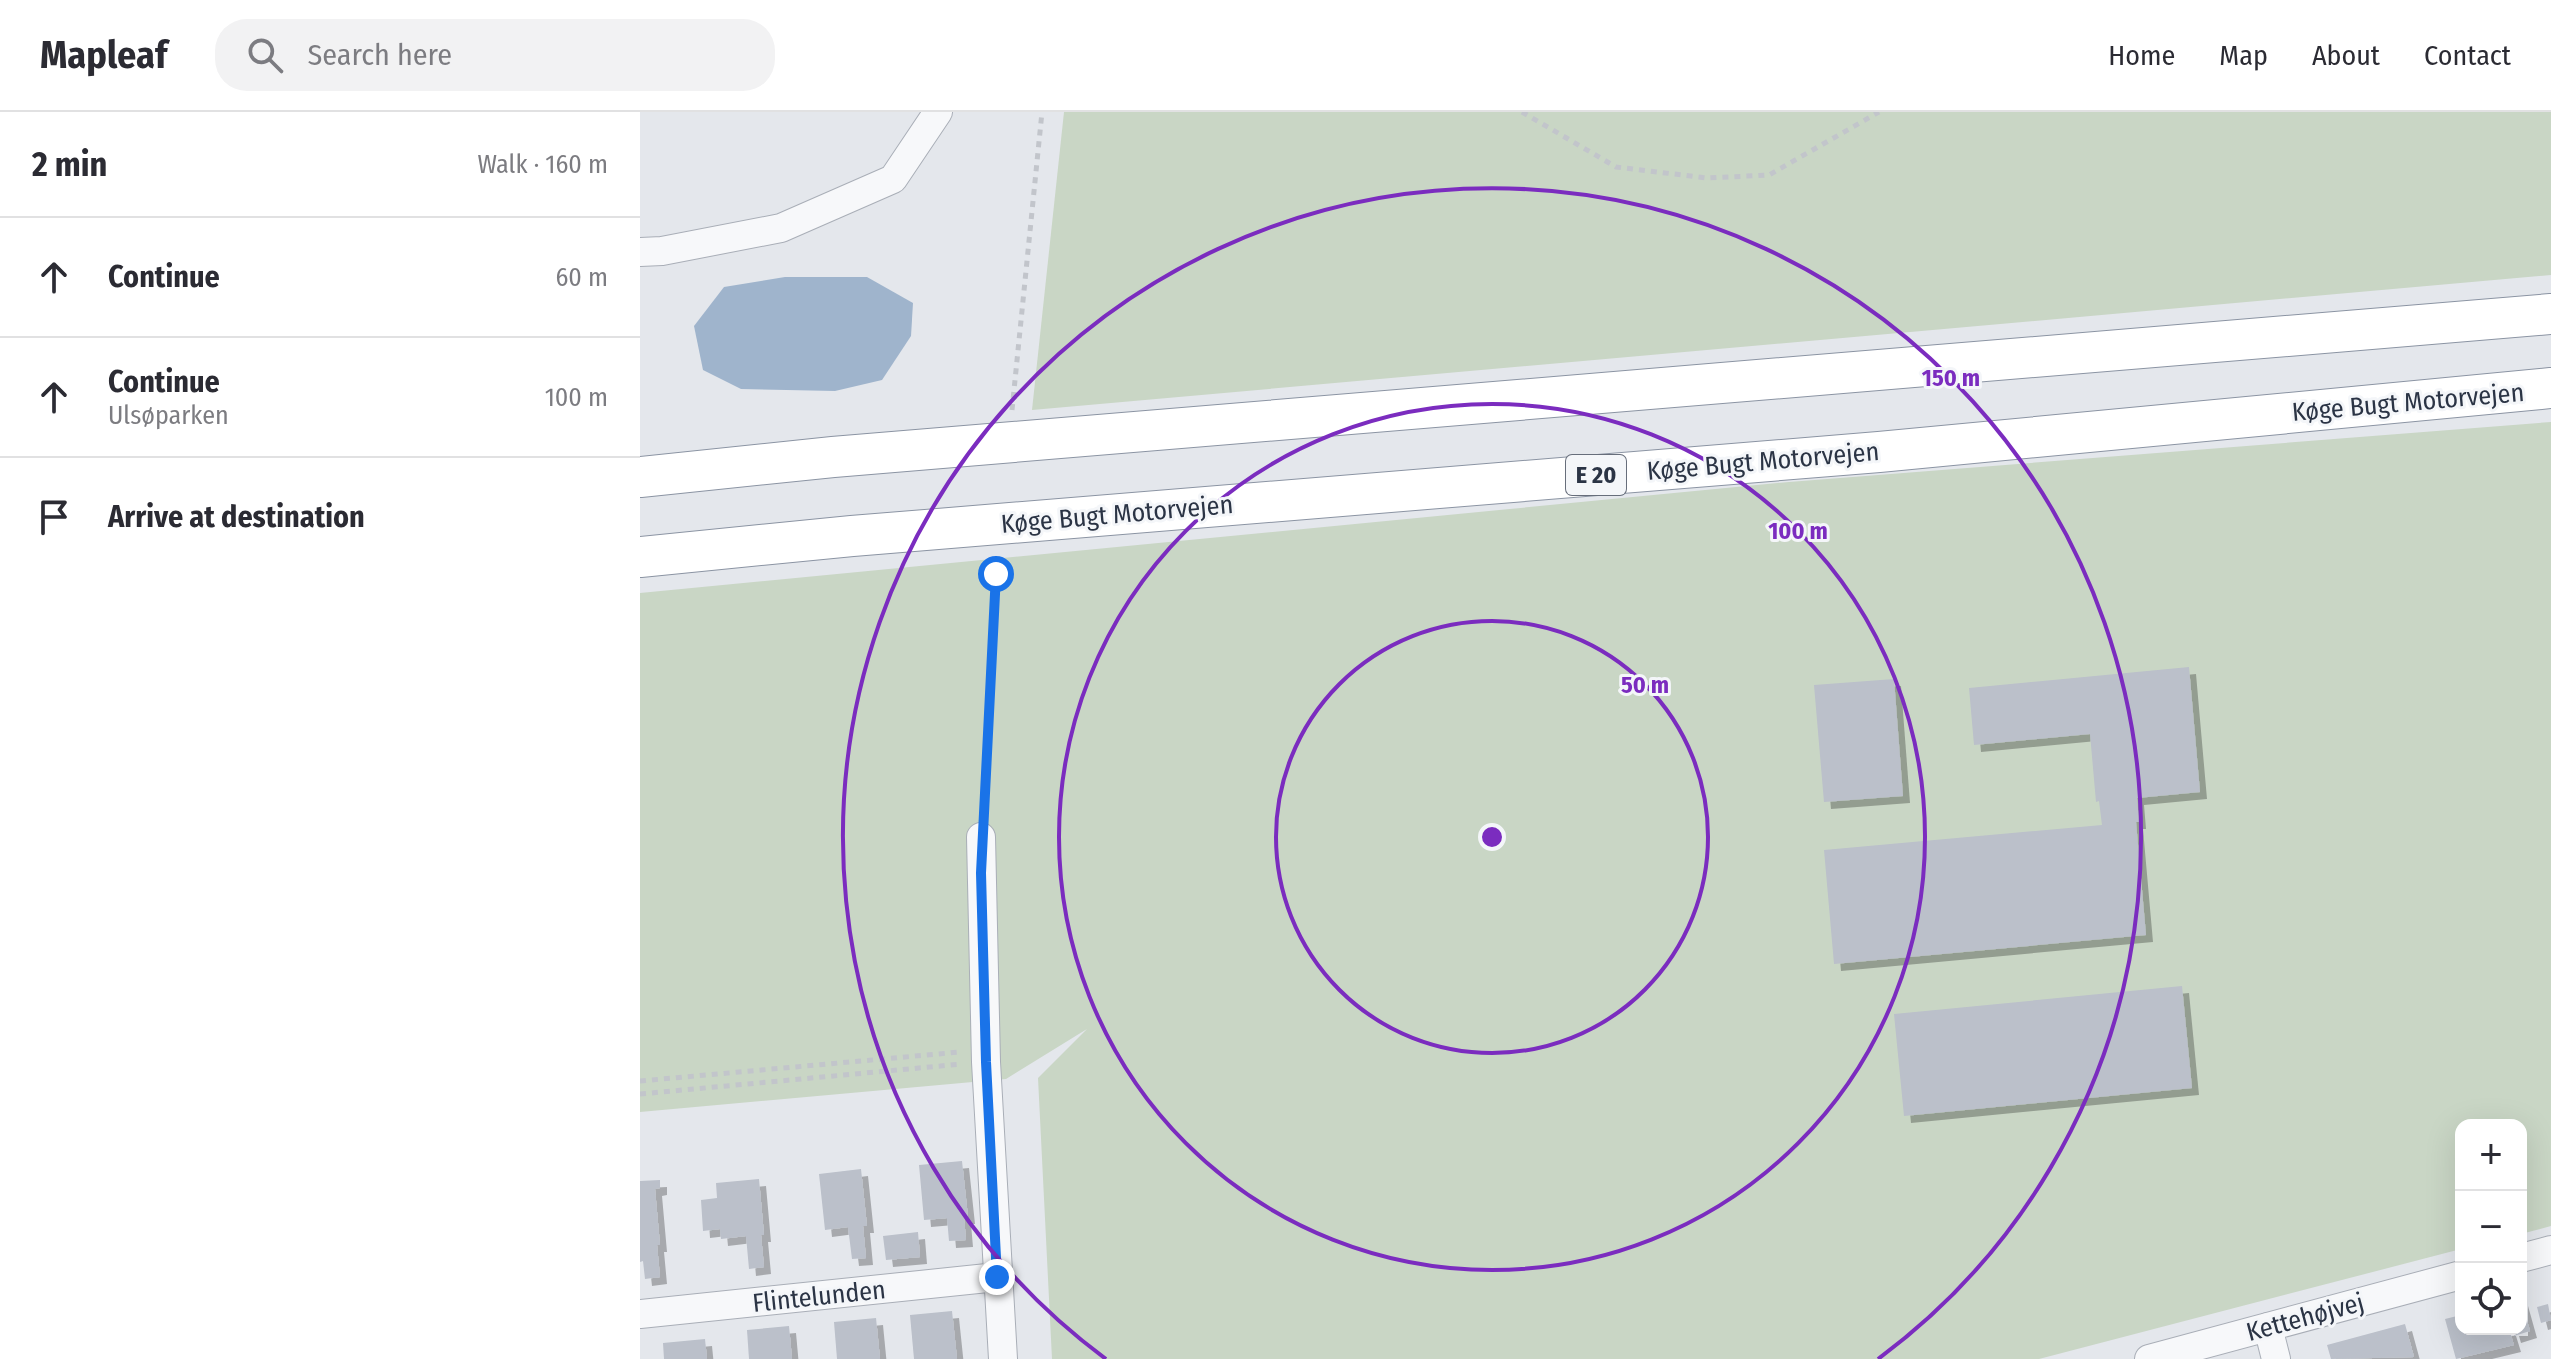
<!DOCTYPE html>
<meta charset="utf-8">
<style>
body{margin:0;font-family:"Fira Sans Condensed",sans-serif;background:#f2f2f3;color:#2b2b33}
.controls{position:absolute;right:24px;bottom:24px;display:grid;overflow:hidden;border-radius:16px;box-shadow:0 8px 32px #0002}
.controls button{width:72px;height:72px;display:grid;place-items:center;padding:0;border:0;border-bottom:2px solid #e1e1e2;background:#fff;color:#2b2b33;font:40px sans-serif}
.stop{position:absolute;width:24px;height:24px;margin:-18px;border:6px solid #1a73e8;border-radius:50%;background:#fff}
.stop.end{background:#1a73e8;border-color:#fff;box-shadow:0 2px 8px #0008}
.list{margin:0;padding:0;list-style:none}
h2{display:flex;justify-content:space-between;align-items:center;height:104px;margin:0;padding:0 32px;font-size:34px}
h2 small{font-size:26px;font-weight:400;color:#7c7c81}
.list li{display:grid;grid-template-columns:52px 1fr auto;gap:24px;align-items:center;box-sizing:border-box;height:120px;padding:0 32px;border-top:2px solid #e1e1e2}
.list b{display:block;font-size:30px;white-space:nowrap}
.list p{margin:0;font-size:26px;white-space:nowrap;color:#7c7c81}
.list em{font-size:26px;font-style:normal;color:#7c7c81}
.icon{flex:none;width:44px;height:44px;fill:none;stroke:currentColor;stroke-width:2;stroke-linecap:round;stroke-linejoin:round}
.map{position:relative;flex:none;width:1911px;height:1247px;overflow:hidden}
header{display:flex;align-items:center;gap:48px;box-sizing:border-box;height:112px;padding:0 40px;background:#fff;border-bottom:2px solid #e1e1e2}
header strong{font-size:38px}
nav{display:flex;gap:44px;margin-inline-start:auto;font-size:28px}
.search{width:560px;height:72px;background:#f2f2f3;display:flex;align-items:center;gap:20px;box-sizing:border-box;padding:0 28px;border-radius:32px;color:#7c7c81;font-size:30px}
main{display:flex}
aside{flex:1;background:#fff}
.map>svg:first-child{display:block}
.green{fill:#c9d6c5}
.water{fill:#9fb4cc}
.building{fill:#bbc0ca;filter:url(#shadow)}
.lines{fill:none;stroke-linecap:round;stroke-linejoin:round}
.minor-casing{stroke:#a9aeb7;stroke-width:30}
.highway-casing{stroke:#8b94a3;stroke-width:42}
.path{stroke:#c2c5cb;stroke-width:5;stroke-dasharray:6 6;stroke-linecap:butt}
.minor{stroke:#f7f8fa;stroke-width:28}
.highway{stroke:#fff;stroke-width:40}
.route{stroke:#1a73e8;stroke-width:10}
.ring{fill:none;stroke:#7b2cbf;stroke-width:4}
.labels{text-anchor:middle;stroke-width:6;stroke-linejoin:round;paint-order:stroke}
.shield{fill:#f4f6f9;stroke:#676e7b;stroke-width:2}
.shield-label{font-size:24px;font-weight:bold;fill:#2b3445}
.street-label{font-size:26px;fill:#2b3445;stroke:#f4f6f9}
.centre{fill:#7b2cbf;stroke:#f4f6f9;stroke-width:4}
.ring-label{font-size:24px;text-anchor:middle;font-weight:bold;fill:#7b2cbf;stroke:#f4f6f9;stroke-width:6;stroke-linejoin:round;paint-order:stroke}
</style>
<header>
<strong>Mapleaf</strong>
<div class="search"><svg class="icon" aria-label="search" viewBox="0 0 24 24"><circle cx="10" cy="10" r="6"/><path d="M15 15l6 6"/></svg>Search here</div>
<nav><a>Home</a><a>Map</a><a>About</a><a>Contact</a></nav>
</header>
<main>
<aside>
<h2>2 min<small>Walk · 160 m</small></h2>
<ul class="list">
<li><svg class="icon" aria-label="ahead" viewBox="0 0 24 24"><path d="M12 20V5M6 11l6-6 6 6"/></svg><div><b>Continue</b></div><em>60 m</em></li>
<li><svg class="icon" aria-label="ahead" viewBox="0 0 24 24"><path d="M12 20V5M6 11l6-6 6 6"/></svg><div><b>Continue</b><p>Ulsøparken</p></div><em>100 m</em></li>
<li><svg class="icon" aria-label="arrive" viewBox="0 0 24 24"><path d="M6 21V4h12l-3 4 3 4H6"/></svg><div><b>Arrive at destination</b></div></li>
</ul>
</aside>
<div class="map">
<svg width="1911" height="1247" viewBox="0 0 1911 1247">
<defs>
<filter id="shadow"><feDropShadow dx="7" dy="7" stdDeviation="0" flood-color="#0004"/></filter>
</defs>
<rect width="100%" height="100%" fill="#e4e7ec"/>
<!-- green -->
<g class="green">
<polygon points="424,0 1911,0 1911,163 392,298"/>
<polygon points="1911,310 1911,1114 1881,1122 1881,1013 1821,1013 1821,1137 1399,1247 412,1247 398,966 447,917 366,967 0,1000 0,481 1149,370"/>
</g>
<!-- water -->
<polygon class="water" points="145,165 227,165 273,191 271,224 242,268 195,279 101,277 63,258 54,214 84,175"/>
<!-- building -->
<g class="building">
<polygon points="1549,555 1560,680 1497,686 1499,710 1496,710 1506,823 1194,852 1184,738 1462,713 1459,689 1456,690 1450,622 1334,633 1329,576"/>
<polygon points="1254,567 1263,684 1184,690 1174,573"/>
<polygon points="1542,874 1552,976 1264,1004 1254,902"/>
<polygon points="322,1049 328,1105 324,1105 326,1128 309,1129 307,1106 284,1108 279,1053"/>
<polygon points="221,1057 227,1114 223,1114 226,1146 212,1147 208,1115 185,1118 179,1062"/>
<polygon points="119,1067 124,1123 121,1123 124,1155 109,1157 106,1124 81,1127 80,1117 63,1119 61,1088 77,1086 76,1071"/>
<polygon points="20,1068 20,1076 15,1077 20,1133 17,1133 20,1165 5,1167 3,1149 0,1150 0,1069"/>
<polygon points="278,1120 280,1145 246,1148 243,1124"/>
<polygon points="1881,1187 1890,1219 1874,1224 1872,1217 1881,1217"/>
<polygon points="1908,1192 1911,1208 1901,1211 1897,1195"/>
<polygon points="312,1199 317,1247 274,1247 270,1203"/>
<polygon points="1821,1203 1821,1217 1869,1217 1874,1233 1816,1247 1805,1207"/>
<polygon points="236,1206 240,1247 197,1247 194,1210"/>
<polygon points="1765,1212 1774,1245 1691,1247 1687,1233"/>
<polygon points="149,1214 152,1247 109,1247 107,1218"/>
<polygon points="65,1227 67,1247 24,1247 23,1231"/>
</g>
<g class="lines">
<defs>
<g id="minor">
<polyline points="0,140 22,139 141,116 253,67 298,0"/>
<polyline points="341,725 346,950 363,1247"/>
<polyline points="1881,1146 1911,1138"/>
<polyline points="0,1202 357,1165"/>
<polyline points="1628,1215 1636,1247"/>
<polyline points="1509,1247 1821,1163"/>
</g>
<g id="highway">
<polyline points="0,365 193,345 1911,202"/>
<polyline points="0,445 212,424 1239,340 1911,276"/>
</g>
</defs>
<!-- minor casing -->
<use href="#minor" class="minor-casing"/>
<!-- highway casing -->
<use href="#highway" class="highway-casing"/>
<!-- path -->
<g class="path">
<polyline points="882,0 976,55 1067,66 1129,63 1239,0"/>
<polyline points="372,298 402,0"/>
<polyline points="342,700 356,462"/>
<polyline points="0,969 320,940"/>
<polyline points="0,982 322,952"/>
</g>
<!-- minor -->
<use href="#minor" class="minor"/>
<!-- highway -->
<use href="#highway" class="highway"/>
</g>
<g class="lines">
<!-- route -->
<polyline class="route" points="356,462 341,761 346,950 357,1165"/>
</g>
<!-- distance rings -->
<g class="ring">
<circle cx="852" cy="725" r="216"/>
<circle cx="852" cy="725" r="433"/>
<path d="M466 1247A649 649 0 1 1 1238 1247"/>
</g>
<g class="labels">
<!-- shield labels -->
<rect class="shield" x="926" y="343" width="60" height="40" rx="6"/>
<g class="shield-label">
<text x="956" y="371">E 20</text>
</g>
<!-- street labels -->
<g class="street-label">
<text transform="translate(1768 290) rotate(-5)" y="9">Køge Bugt Motorvejen</text>
<text transform="translate(1123 349) rotate(-5)" y="9">Køge Bugt Motorvejen</text>
<text transform="translate(477 402) rotate(-5)" y="9">Køge Bugt Motorvejen</text>
<text transform="translate(179 1184) rotate(-6)" y="9">Flintelunden</text>
<text transform="translate(1665 1205) rotate(-15)" y="9">Kettehøjvej</text>
</g>
</g>
<circle cx="852" cy="725" r="12" class="centre"/>
<g class="ring-label">
<text x="1311" y="274">150 m</text>
<text x="1158" y="427">100 m</text>
<text x="1005" y="581">50 m</text>
</g>
</svg>
<div class="controls">
<button>+</button>
<button>−</button>
<button><svg class="icon" aria-label="locate" viewBox="0 0 24 24"><circle cx="12" cy="12" r="6"/><path d="M12 2v4M12 18v4M2 12h4M18 12h4"/></svg></button>
</div>
<div class="stop" style="left:356px;top:462px"></div>
<div class="stop end" style="left:357px;top:1165px"></div>
</div>
</main>
